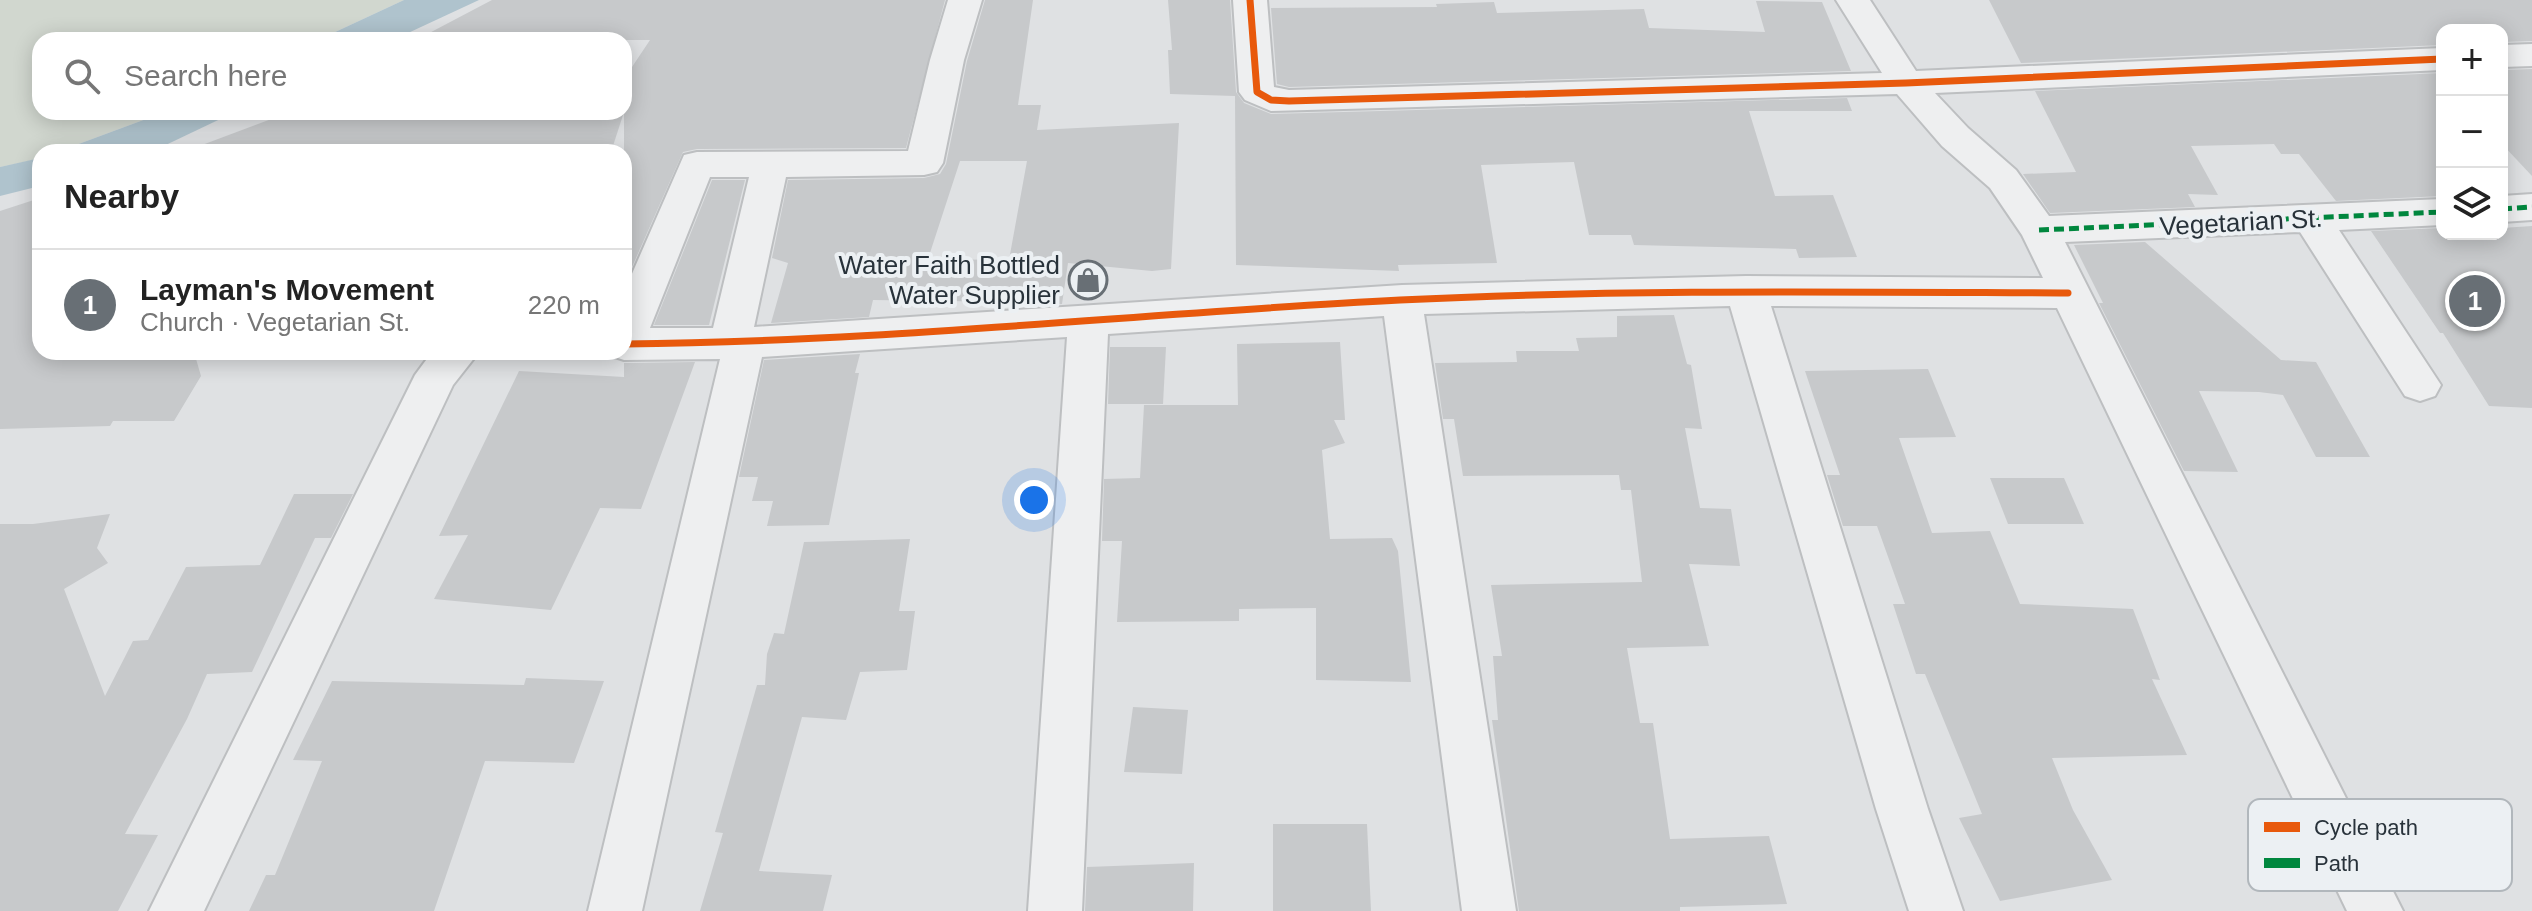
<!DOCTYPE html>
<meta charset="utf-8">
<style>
body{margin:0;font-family:Helvetica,sans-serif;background:#f6f6f6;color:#222}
.controls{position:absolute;right:24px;top:24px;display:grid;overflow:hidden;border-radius:16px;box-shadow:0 4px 20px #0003}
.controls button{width:72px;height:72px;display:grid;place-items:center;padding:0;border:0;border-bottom:2px solid #e0e0e0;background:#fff;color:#222;font:40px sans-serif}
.you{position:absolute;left:1034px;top:500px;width:28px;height:28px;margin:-20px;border:6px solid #fff;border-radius:50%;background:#1a73e8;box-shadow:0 0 0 12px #1a73e833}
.badge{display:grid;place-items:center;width:52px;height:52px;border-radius:50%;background:#686f75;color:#fff;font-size:26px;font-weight:700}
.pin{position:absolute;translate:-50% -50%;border:4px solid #fff;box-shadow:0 2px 8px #0006}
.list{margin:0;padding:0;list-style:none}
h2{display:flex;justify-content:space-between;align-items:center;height:104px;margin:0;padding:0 32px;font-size:34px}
h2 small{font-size:26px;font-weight:400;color:#767676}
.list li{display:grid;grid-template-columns:52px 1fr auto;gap:24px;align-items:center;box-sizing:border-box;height:112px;padding:0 32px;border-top:2px solid #e0e0e0}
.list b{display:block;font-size:30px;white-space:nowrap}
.list p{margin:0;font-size:26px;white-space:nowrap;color:#767676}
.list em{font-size:26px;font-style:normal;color:#767676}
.icon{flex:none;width:44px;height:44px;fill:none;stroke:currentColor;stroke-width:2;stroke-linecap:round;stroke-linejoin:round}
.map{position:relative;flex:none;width:2532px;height:911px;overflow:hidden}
.search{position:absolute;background:#fff;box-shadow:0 4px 20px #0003;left:32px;top:32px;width:600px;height:88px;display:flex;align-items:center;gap:20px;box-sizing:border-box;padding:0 28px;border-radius:24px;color:#767676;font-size:30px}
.panel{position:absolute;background:#fff;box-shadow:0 4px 20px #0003;left:32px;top:144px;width:600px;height:216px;border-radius:24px}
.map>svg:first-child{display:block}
.green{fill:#d1d7cf}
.water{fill:#afc3cd}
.building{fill:#c7c9cb;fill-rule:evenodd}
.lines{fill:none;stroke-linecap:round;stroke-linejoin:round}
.minor-casing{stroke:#bdbfc1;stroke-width:4}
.minor{fill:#eeeff0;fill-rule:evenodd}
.quiet{stroke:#00873e;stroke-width:5;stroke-dasharray:10 5;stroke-linecap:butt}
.cycleway-casing{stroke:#ecf0f3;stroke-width:11}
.cycleway{stroke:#e8590c;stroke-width:7}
.labels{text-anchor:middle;stroke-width:8;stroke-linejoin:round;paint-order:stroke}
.street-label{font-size:26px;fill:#28323a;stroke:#ecf0f3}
.poi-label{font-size:26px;fill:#28323a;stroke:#ecf0f3;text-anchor:end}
.key{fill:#ecf0f3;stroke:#b1b7bc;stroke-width:2}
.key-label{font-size:22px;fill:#28323a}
</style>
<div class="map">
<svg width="2532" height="911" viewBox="0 0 2532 911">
<rect width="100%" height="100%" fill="#dfe1e3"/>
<!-- green -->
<polygon class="green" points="0,0 404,0 318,40 40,40 40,112 165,112 57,152 40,152 38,159 0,167"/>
<!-- water -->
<g class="water">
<polygon points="404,0 479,0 393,40 318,40"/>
<polygon points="165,112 235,112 151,152 57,152"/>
<polygon points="40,158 40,186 0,196 0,167"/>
</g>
<!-- building -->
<g class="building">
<polygon points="492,0 945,0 906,148 697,149 683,152 624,285 624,79 650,40 416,40"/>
<path d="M985,0h48l-15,105h23l-4,25 142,-7 -8,146 -19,2 -84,-8 -6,41 -44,3 1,-5 -146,-2 -4,17 -98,6 17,-60 -16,-5 16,-78 136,-2 16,-4 6,-10 21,-103zM960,161h67l-18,99 -81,-1z"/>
<polygon points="1168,0 1230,0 1236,92 1244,103 1271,114 1847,98 1852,111 1749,111 1775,196 1833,195 1857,257 1799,258 1796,249 1634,245 1631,235 1589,235 1574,162 1481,165 1497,263 1398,265 1399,271 1236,265 1235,96 1170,94 1168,50 1172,50"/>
<polygon points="1989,0 2532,0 2532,41 2502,42 2502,30 2442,30 2442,45 2021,63"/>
<polygon points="1756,1 1822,2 1851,71 1289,87 1277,84 1271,8 1437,7 1436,4 1494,2 1497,13 1644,9 1649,28 1765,32"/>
<polygon points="2532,69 2532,176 2502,144 2502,70"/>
<polygon points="2442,73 2442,196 2336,201 2299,154 2281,154 2274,144 2191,146 2218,195 2188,194 2195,207 2050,213 2023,174 2076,172 2035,91"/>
<polygon points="290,112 624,112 611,152 194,152 194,148"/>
<polygon points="712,180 745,180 709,325 654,325"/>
<polygon points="40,198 40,352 194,352 201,376 174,421 113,421 110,426 0,429 0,211"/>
<polygon points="2532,226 2532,408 2489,406 2443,333 2440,333 2371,231 2442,228 2442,234 2502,234 2502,228"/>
<polygon points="2145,242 2281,360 2316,362 2370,457 2316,457 2283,395 2259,392 2199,391 2238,472 2184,471 2099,303 2103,303 2074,245"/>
<polygon points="1674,315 1687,364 1691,365 1702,429 1685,428 1700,508 1731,509 1740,566 1689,564 1709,646 1627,648 1640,723 1653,723 1670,839 1769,836 1787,904 1680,907 1680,911 1519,911 1492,720 1498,720 1493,656 1502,656 1491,585 1642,582 1631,490 1621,490 1619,475 1463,476 1454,419 1443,419 1435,363 1517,362 1516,351 1579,351 1576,338 1617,337 1617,316"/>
<polygon points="1340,342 1345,420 1334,420 1345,443 1322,450 1330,539 1392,538 1398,551 1411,682 1316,680 1316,608 1239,609 1239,621 1117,622 1122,541 1102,541 1104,479 1140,478 1144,405 1238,405 1237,344"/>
<polygon points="1110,347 1166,347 1163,404 1108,404"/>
<polygon points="860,354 855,373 859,373 829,525 767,526 773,501 752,501 758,477 739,477 764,360"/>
<polygon points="695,362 641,509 600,508 551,610 434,599 468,535 439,536 519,371 624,377 624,363"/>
<polygon points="1928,369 1956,437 1899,438 1932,533 1990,531 2020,604 2133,609 2160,680 2152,679 2187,755 2052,758 2073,810 2112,880 2000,901 1959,818 1982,814 1925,674 1916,674 1893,604 1905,604 1877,526 1843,526 1827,475 1840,475 1805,371"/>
<polygon points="1990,478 2064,478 2084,524 2008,524"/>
<polygon points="294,494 353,494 331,538 315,538 252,672 207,674 187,719 125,834 158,835 118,911 0,911 0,524 33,524 110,514 97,548 108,563 64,589 105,696 133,641 148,640 186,567 260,565"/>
<polygon points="910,539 899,611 915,611 907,670 860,672 846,720 802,717 759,871 832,875 823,911 700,911 723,833 715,832 757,685 765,685 767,654 774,633 784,634 804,542"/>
<polygon points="526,678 604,681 574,763 485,761 434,911 249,911 266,875 275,875 322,761 293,760 332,681 524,685"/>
<polygon points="1133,707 1188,710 1182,774 1124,772"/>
<polygon points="1273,824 1367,824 1371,911 1273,911"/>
<polygon points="1194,863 1193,911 1085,911 1087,867"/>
</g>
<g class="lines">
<defs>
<g id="minor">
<path d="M948,0h34l-18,60 -21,103 -6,9 -13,3 -138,2 -32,150 648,-42 344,-9 297,2 -21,-43 -32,-47 -48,-42 -45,-52 -626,17 -26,-11 -6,-8 -6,-92h34l7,87 15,3 593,-17 -46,-73h34l46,71 526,-23v22l-507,23 33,35 48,42 33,46 393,-17v26l-103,5 102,155 -6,11 -15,5 -15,-5 -105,-164 -235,10 338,669h-56l-290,-603 -286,-2 157,503 35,102h-54l-33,-102 -146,-503 -306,8 92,597h-54l-78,-595 -276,18 -26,577h-54l39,-574 -305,20 -120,554h-54l132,-552 -96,1 -15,-5 -1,-3h16v-60l60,-137 13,-3 211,-1 22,-91zM710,177h39l-36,151h-63z"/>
<polygon points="2532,44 2532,66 2502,67 2502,45"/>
<polygon points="2532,194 2532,220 2502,222 2502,196"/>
<polygon points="432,352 479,352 453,385 204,911 149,911 415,375"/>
</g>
</defs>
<!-- minor casing -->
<use href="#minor" class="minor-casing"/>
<!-- minor -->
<use href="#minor" class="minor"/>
<!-- quiet -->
<g class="quiet">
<polyline points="2502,209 2532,207"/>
<polyline points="2039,230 2442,212"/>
</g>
<defs>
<g id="cycleway">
<polyline points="1250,0 1257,92 1271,100 1289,101 1906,83 2442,59"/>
<path d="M624,344c259,-2 517,-31 776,-44 222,-11 445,-8 668,-7"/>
</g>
</defs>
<!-- cycleway casing -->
<use href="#cycleway" class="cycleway-casing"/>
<!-- cycleway -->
<use href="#cycleway" class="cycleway"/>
</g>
<!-- icons -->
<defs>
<symbol id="shop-ring" viewBox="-11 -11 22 22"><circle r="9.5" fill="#ecf0f3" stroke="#686f75" stroke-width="1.5"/><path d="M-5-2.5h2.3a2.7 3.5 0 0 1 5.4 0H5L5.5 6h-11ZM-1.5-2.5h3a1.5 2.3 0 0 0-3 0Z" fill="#686f75"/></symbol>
</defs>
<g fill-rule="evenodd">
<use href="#shop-ring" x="1066" y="258" width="44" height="44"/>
</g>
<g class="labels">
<!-- street labels -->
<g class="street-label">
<text transform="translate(2241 222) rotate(-3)" y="9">Vegetarian St.</text>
</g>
<!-- poi labels -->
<g class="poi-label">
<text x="1060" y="274">Water Faith Bottled<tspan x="1060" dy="30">Water Supplier</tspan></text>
</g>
</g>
<!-- legend -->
<rect x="2248" y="799" width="264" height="92" rx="12" class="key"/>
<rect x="2264" y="822" width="36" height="10" fill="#e8590c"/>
<rect x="2264" y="858" width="36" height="10" fill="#00873e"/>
<g class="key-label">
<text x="2314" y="835">Cycle path</text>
<text x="2314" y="871">Path</text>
</g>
</svg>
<div class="controls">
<button>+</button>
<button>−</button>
<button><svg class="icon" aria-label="layers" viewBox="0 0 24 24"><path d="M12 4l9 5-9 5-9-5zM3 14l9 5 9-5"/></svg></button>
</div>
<div class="you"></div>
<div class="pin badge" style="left:2475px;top:301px">1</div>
<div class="search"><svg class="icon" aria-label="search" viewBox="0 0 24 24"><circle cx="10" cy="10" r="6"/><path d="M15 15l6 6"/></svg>Search here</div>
<section class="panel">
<h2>Nearby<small></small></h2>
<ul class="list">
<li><span class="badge">1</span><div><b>Layman's Movement</b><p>Church · Vegetarian St.</p></div><em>220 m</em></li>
</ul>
</section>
</div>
